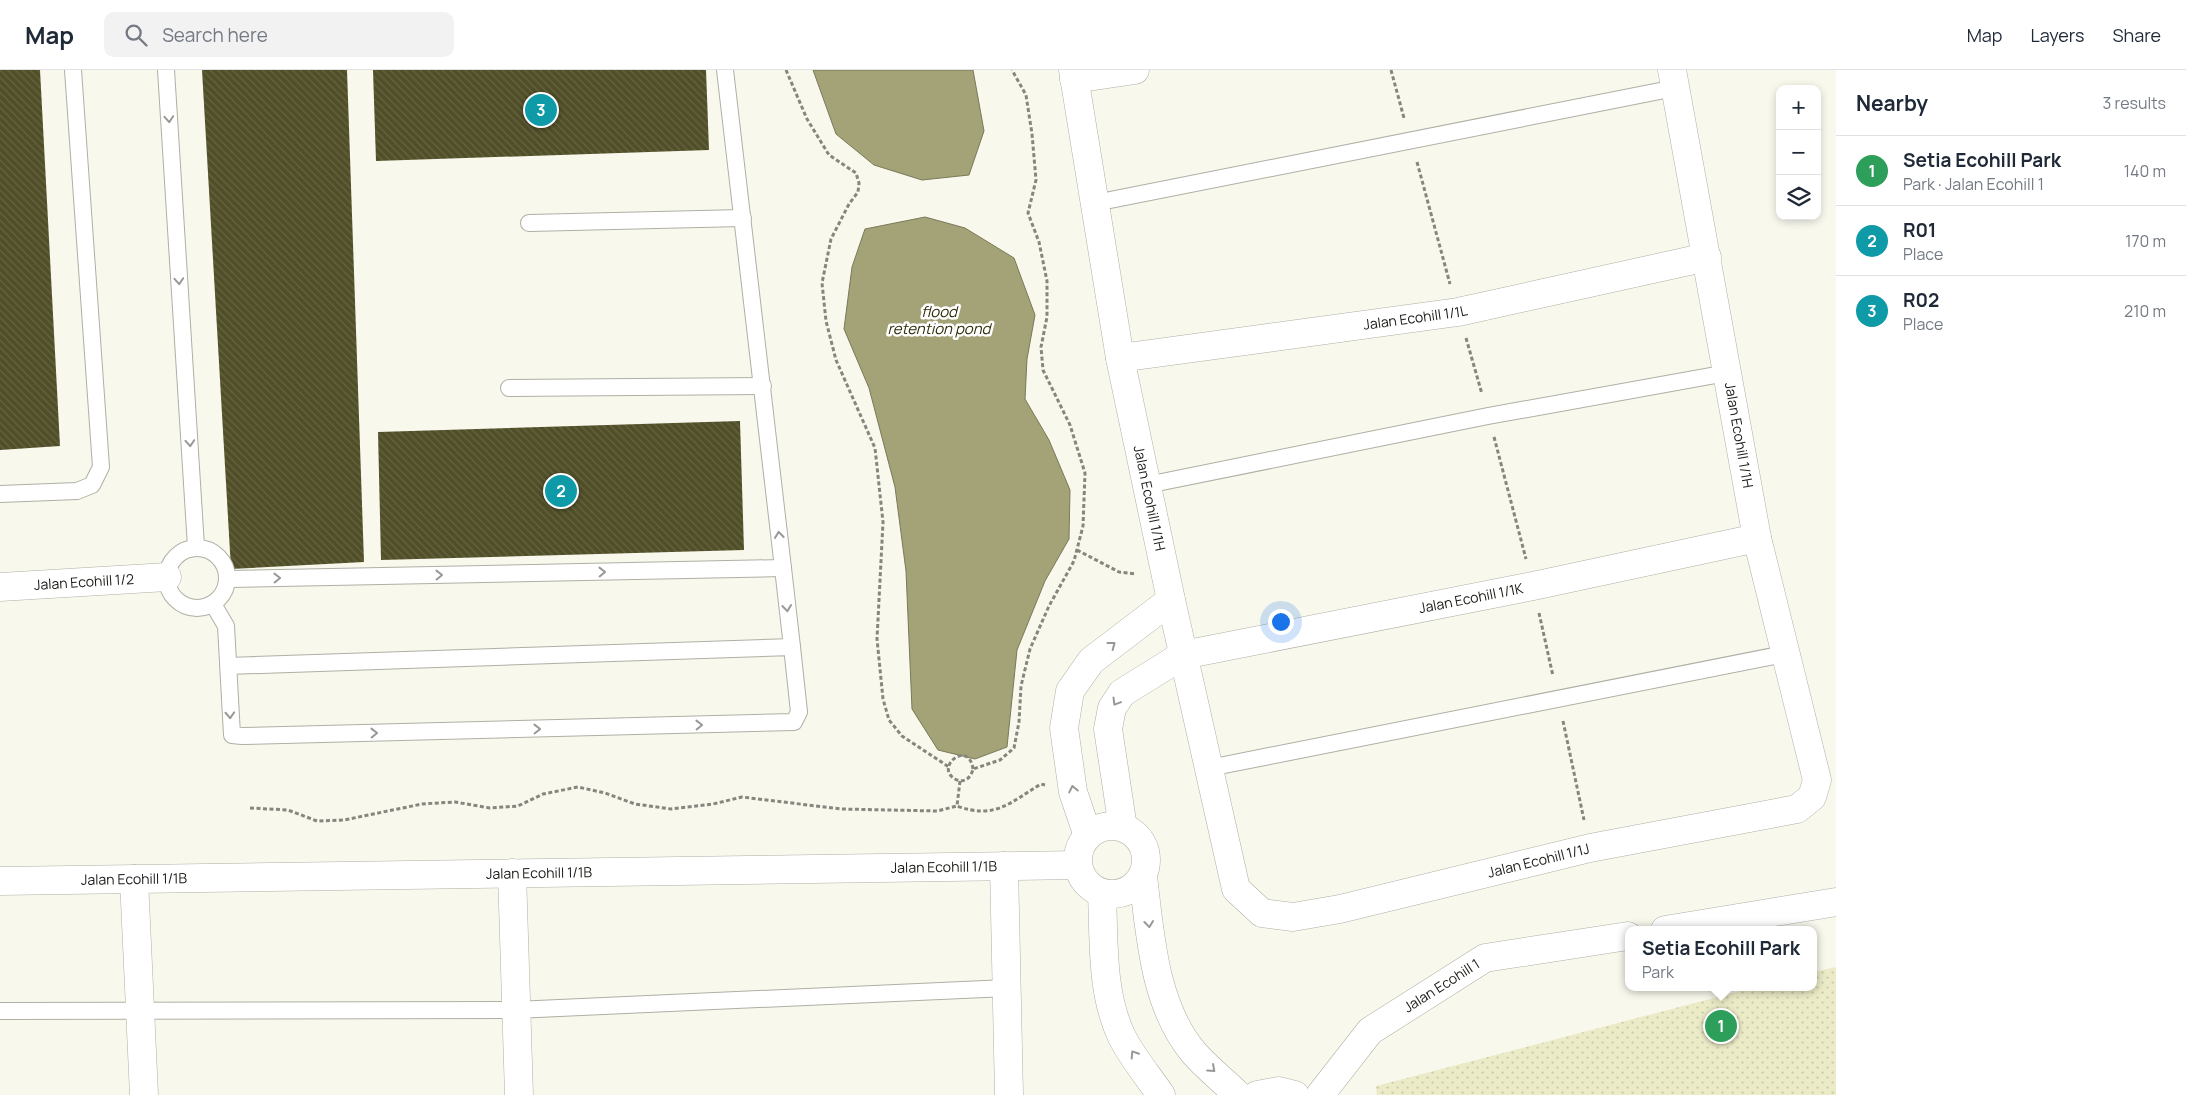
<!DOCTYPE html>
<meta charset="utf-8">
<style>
body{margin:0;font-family:Manrope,sans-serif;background:#f2f2f3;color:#1f2937}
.controls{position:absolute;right:15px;top:15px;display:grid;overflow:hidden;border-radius:10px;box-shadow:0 2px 8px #0003}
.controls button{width:45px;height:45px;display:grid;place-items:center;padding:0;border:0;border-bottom:1px solid #e0e1e3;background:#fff;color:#1f2937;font:25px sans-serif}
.you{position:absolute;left:1280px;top:551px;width:18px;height:18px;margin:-12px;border:4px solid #fff;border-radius:50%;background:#1a73e8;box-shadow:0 0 0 8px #1a73e833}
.badge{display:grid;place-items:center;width:32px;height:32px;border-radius:50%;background:#854bc2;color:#fff;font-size:16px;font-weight:700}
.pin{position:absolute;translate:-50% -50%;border:2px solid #fff;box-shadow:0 1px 5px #0006}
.popup{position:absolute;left:1625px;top:856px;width:192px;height:65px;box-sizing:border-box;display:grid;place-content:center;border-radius:10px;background:#fff;filter:drop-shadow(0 1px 4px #0005);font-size:16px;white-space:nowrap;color:#747a83}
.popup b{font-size:19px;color:#1f2937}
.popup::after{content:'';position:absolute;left:50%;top:100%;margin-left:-10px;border:10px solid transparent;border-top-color:#fff}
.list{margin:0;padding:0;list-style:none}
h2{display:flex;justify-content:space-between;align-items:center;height:65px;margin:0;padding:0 20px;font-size:21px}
h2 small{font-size:16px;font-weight:400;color:#747a83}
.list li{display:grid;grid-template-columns:32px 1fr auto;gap:15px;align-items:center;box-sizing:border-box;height:70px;padding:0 20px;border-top:1px solid #e0e1e3}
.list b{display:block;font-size:19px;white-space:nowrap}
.list p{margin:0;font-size:16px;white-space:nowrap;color:#747a83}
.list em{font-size:16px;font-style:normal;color:#747a83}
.icon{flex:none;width:28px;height:28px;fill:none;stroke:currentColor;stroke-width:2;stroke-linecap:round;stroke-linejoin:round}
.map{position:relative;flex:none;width:1836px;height:1025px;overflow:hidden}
header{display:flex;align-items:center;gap:30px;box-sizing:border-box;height:70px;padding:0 25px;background:#fff;border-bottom:1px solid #e0e1e3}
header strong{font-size:24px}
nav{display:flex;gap:28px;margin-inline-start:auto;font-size:18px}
.search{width:350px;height:45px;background:#f2f2f3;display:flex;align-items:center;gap:12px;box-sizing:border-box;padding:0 18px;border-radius:10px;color:#747a83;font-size:19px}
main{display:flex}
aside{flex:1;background:#fff}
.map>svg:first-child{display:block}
.park{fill:url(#park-dots)}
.water{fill:#a4a277;stroke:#7a795a}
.building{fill:url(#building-back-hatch)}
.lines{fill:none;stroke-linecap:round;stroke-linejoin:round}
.service-casing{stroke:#afafa5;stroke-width:18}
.minor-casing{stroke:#afafa5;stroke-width:29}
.path{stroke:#86867f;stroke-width:3;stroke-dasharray:4 2.5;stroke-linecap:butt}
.service{stroke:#fff;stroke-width:16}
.minor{stroke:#fff;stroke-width:28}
.oneway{stroke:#989896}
.labels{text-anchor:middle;stroke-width:5;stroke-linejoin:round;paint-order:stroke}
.street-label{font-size:14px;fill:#191915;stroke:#fff}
.water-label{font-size:15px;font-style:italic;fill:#2f2d08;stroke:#fff}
</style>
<header>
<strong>Map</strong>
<div class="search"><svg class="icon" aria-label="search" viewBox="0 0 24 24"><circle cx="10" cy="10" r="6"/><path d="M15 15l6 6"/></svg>Search here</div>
<nav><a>Map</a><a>Layers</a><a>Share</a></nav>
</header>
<main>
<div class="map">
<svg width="1836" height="1025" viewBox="0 0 1836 1025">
<defs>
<pattern id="park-dots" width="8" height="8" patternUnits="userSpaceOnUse" patternTransform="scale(1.25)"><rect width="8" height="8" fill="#ecebc7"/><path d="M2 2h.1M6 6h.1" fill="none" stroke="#cac9aa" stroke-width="1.8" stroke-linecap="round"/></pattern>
<pattern id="building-back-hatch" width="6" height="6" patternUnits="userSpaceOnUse" patternTransform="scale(1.25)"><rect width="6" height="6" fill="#514f27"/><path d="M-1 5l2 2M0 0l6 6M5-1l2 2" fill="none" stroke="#666444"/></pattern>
</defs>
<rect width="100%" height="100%" fill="#f8f8ed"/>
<!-- park -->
<polygon class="park" points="1836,897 1836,1025 1377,1025 1376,1016 1756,917 1814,917 1814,902"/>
<!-- water -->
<g class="water">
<polygon points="813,0 973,0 984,61 969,105 922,110 874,95 836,64"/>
<polygon points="925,147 965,158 1014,188 1035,245 1027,289 1025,329 1049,370 1070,420 1069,469 1045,511 1017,580 1007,677 975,689 938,680 912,639 906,501 895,417 869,318 844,259 852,197 865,159"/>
</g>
<!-- building -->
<g class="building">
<polygon points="0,0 40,0 60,376 0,380"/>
<polygon points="202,0 347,0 364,492 231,499"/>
<polygon points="373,0 706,0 709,80 376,91"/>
<polygon points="740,351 744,480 381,490 378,362"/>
</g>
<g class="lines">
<defs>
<g id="service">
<polyline points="166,0 196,477"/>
<polyline points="1095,133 1675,18"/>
<polyline points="529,153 743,148"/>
<polyline points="509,318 763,316"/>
<polyline points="1147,415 1488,346 1727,303"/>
<polyline points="0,424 77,421 92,415 101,397 73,0"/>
<circle cx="197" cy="508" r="30"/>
<polyline points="783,498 792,577"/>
<polyline points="228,509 783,498 725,0"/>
<polyline points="213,534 226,556 232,665 242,666 794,652 799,642 792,577 228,596"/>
<polyline points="1209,698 1784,584"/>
<polyline points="0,941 515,940 1007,918"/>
</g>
<g id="minor">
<path id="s1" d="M1073,0l47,288 51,242 65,289 26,24 31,4 47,-8 250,-61 207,-39 15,-12 5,-17 -60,-242 -85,-468"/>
<polyline points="1074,9 1135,0"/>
<path id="s2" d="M1120,288l338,-46 249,-55"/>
<path id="s3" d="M0,517l167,-10"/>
<circle cx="1112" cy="790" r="34"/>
<path id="s4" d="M1123,758l-15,-99 4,-21 10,-15 61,-38 350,-69 224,-48"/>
<polyline points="1088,766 1073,722 1064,658 1070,621 1091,591 1171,530"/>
<polyline points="1004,796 1009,1025"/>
<polyline points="512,803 519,1025"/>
<path d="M1143,806c7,58 11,130 51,177 13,15 30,28 44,42"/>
<polyline points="134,809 144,1025"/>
<path id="s5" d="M0,811l1078,-16"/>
<path d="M1102,823c2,47 -1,101 20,144 10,20 26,39 39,58"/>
<polyline points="1665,860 1836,832"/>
<polyline points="1257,1025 1279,1021 1295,1025"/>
<path id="s6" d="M1320,1025l50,-64 115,-73 143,-22"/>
</g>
</defs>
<!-- service casing -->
<use href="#service" class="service-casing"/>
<!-- minor casing -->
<use href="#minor" class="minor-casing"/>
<!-- path -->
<g class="path">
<polyline points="786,0 807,49 829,85 856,103 859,113 858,122 849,134 831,169 822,213 826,251 836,290 875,378 883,452 877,569 883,629 889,650 902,666 949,697"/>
<polyline points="1391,0 1404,48"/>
<polyline points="1417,92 1450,214"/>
<polyline points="1466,268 1482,324"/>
<polyline points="1494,367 1526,489"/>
<polyline points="1077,480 1119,502 1136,504"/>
<polyline points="1539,543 1553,606"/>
<polyline points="1563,651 1584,750"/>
<path d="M973,699c-4,-30 -39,-2 -18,10 9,5 16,-1 18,-10l27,-9 14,-12 5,-26 2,-36 9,-37 19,-43 25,-45 9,-35 2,-53 -15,-48 -27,-55 -2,-23 6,-30v-36l-8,-39 -11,-29 8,-33 -4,-46 -6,-39 -14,-25"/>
<path d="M960,711l-3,25c38,14 54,-4 84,-22l4,1"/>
<polyline points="250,738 288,740 317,751 344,750 422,734 455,732 490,738 518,736 543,724 578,717 605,723 635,734 671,739 713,734 742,727 841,739 937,741 957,736"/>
</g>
<!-- service -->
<use href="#service" class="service"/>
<!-- minor -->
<use href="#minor" class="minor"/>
</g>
<!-- one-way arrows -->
<defs><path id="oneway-chevron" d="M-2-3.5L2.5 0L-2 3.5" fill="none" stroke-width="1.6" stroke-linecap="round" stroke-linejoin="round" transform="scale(1.25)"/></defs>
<g class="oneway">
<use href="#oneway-chevron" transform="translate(169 49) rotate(86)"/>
<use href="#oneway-chevron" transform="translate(179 211) rotate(86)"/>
<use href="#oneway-chevron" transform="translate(190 373) rotate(86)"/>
<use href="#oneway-chevron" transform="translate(779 465) rotate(-96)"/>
<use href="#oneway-chevron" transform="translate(602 502) rotate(-1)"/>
<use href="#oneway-chevron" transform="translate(439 505) rotate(-1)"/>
<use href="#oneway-chevron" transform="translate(277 508) rotate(-1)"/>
<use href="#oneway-chevron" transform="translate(787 538) rotate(84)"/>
<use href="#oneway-chevron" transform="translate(1112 575) rotate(-37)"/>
<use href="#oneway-chevron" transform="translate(1116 632) rotate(121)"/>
<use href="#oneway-chevron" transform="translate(230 645) rotate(87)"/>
<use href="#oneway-chevron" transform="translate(699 655) rotate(-1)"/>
<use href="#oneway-chevron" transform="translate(537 659) rotate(-1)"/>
<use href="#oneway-chevron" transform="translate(374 663) rotate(-1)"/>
<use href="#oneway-chevron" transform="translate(1073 719) rotate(-102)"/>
<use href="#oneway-chevron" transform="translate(1149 854) rotate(83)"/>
<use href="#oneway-chevron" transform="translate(1134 984) rotate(-123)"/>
<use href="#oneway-chevron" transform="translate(1212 999) rotate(42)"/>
</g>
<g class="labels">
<!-- street labels -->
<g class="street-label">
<text dy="5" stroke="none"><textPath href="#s2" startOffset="298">Jalan Ecohill 1/1L</textPath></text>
<text transform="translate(1739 365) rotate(80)" y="5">Jalan Ecohill 1/1H</text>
<text dy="5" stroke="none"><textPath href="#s1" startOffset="435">Jalan Ecohill 1/1H</textPath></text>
<text dy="5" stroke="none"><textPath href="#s3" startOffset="84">Jalan Ecohill 1/2</textPath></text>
<text dy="5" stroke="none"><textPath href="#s4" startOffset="505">Jalan Ecohill 1/1K</textPath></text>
<text dy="5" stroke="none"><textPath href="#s1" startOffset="1154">Jalan Ecohill 1/1J</textPath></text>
<text dy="5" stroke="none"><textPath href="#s5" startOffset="944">Jalan Ecohill 1/1B</textPath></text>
<text dy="5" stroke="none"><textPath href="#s5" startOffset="539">Jalan Ecohill 1/1B</textPath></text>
<text dy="5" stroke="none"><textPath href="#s5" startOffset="134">Jalan Ecohill 1/1B</textPath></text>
<text dy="5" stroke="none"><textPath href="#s6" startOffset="166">Jalan Ecohill 1</textPath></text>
</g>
<!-- water labels -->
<g class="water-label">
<text x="939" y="247">flood<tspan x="939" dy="17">retention pond</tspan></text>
</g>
</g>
</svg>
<div class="controls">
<button>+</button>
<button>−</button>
<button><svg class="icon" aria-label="layers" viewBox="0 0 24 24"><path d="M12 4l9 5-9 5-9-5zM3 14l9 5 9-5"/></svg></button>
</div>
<div class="you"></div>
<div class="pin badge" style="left:1721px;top:956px;background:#2e9e5b">1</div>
<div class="popup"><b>Setia Ecohill Park</b>Park</div>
<div class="pin badge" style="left:561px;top:421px;background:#0f9aa8">2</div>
<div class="pin badge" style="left:541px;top:40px;background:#0f9aa8">3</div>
</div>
<aside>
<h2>Nearby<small>3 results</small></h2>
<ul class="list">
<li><span class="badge" style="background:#2e9e5b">1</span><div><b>Setia Ecohill Park</b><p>Park · Jalan Ecohill 1</p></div><em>140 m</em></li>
<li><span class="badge" style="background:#0f9aa8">2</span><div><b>R01</b><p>Place</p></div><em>170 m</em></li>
<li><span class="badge" style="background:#0f9aa8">3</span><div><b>R02</b><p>Place</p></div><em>210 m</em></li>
</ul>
</aside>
</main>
